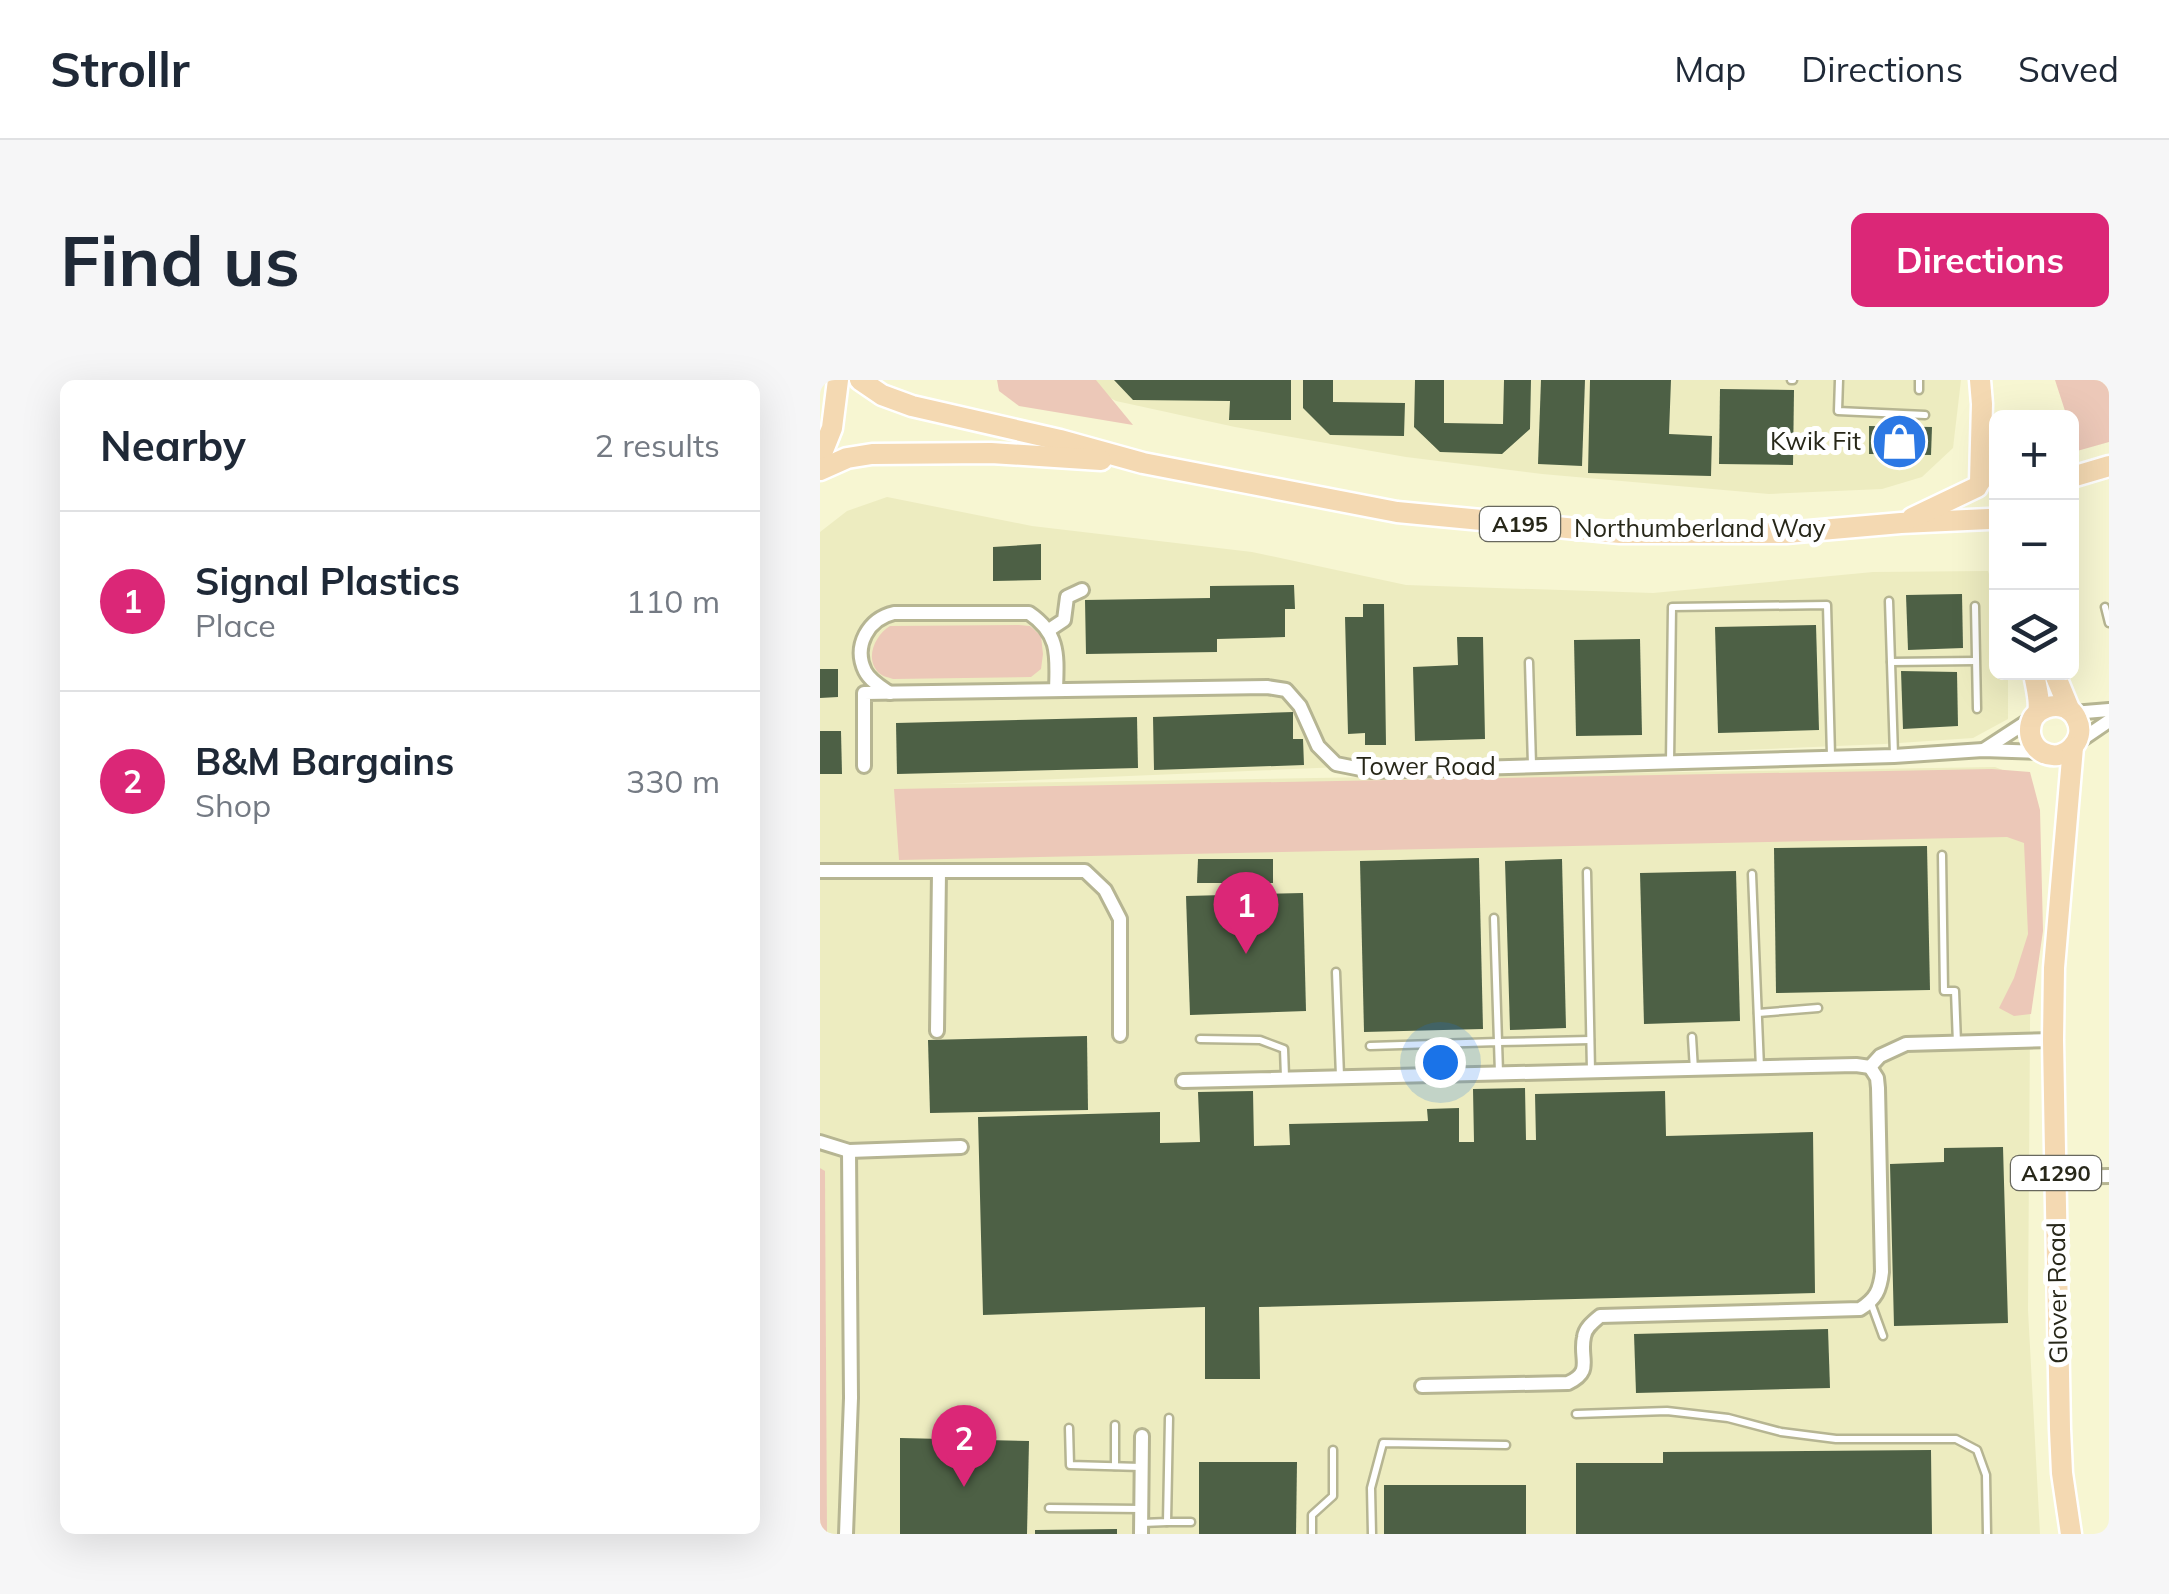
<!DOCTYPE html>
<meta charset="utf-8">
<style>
body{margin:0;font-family:Mulish,sans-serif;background:#f6f6f7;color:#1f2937}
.controls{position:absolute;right:30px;top:30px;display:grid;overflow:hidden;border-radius:15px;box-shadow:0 10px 40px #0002}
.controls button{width:90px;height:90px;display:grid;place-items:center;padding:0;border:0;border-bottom:2px solid #e0e1e3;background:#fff;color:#1f2937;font:50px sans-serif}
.you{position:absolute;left:620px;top:682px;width:35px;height:35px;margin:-25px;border:8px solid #fff;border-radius:50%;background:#1a73e8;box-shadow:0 0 0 15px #1a73e833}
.badge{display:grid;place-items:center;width:65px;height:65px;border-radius:50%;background:#db2777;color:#fff;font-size:32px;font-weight:700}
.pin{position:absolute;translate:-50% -82px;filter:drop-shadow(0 2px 5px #0008)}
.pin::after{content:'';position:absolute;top:52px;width:35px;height:30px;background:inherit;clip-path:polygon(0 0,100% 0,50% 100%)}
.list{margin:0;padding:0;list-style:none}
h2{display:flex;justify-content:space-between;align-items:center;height:130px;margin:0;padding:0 40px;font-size:42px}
h2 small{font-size:32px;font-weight:400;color:#747a83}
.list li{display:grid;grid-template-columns:65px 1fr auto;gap:30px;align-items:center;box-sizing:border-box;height:180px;padding:0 40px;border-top:2px solid #e0e1e3}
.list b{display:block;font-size:38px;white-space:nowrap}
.list p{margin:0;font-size:32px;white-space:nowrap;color:#747a83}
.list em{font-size:32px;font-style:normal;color:#747a83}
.icon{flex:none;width:55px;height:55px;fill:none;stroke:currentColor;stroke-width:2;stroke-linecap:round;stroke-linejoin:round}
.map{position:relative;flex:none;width:1289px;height:1154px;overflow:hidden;border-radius:15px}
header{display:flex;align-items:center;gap:60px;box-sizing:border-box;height:140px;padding:0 50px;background:#fff;border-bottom:2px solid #e0e1e3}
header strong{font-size:48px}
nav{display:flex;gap:55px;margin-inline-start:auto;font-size:35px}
.intro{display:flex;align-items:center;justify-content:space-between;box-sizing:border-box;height:240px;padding:0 60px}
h1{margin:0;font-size:70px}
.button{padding:25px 45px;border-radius:15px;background:#db2777;color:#fff;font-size:35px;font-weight:700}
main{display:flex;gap:60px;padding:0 60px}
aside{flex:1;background:#fff;border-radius:15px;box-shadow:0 10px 40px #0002}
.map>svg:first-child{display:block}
.built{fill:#edecc0}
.green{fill:#ecc8b8}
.building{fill:#4d6045}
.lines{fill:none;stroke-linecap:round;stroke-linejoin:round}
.service-casing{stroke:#b6b592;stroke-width:11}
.minor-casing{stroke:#b6b592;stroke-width:18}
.primary-casing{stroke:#fff;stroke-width:25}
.service{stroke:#fff;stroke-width:6}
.minor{stroke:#fff;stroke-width:12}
.primary{stroke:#f4d9b2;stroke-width:20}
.labels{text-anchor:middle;stroke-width:10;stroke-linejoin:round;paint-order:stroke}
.shield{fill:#fff;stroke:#68685e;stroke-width:2.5}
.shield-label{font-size:22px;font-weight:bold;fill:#272719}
.poi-label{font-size:25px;fill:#272719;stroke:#fff;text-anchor:end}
.street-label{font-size:25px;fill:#272719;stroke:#fff}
</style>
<header>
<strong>Strollr</strong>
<nav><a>Map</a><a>Directions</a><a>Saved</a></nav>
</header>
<div class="intro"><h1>Find us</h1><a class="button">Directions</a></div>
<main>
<aside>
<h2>Nearby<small>2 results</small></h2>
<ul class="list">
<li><span class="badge">1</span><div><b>Signal Plastics</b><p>Place</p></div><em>110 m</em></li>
<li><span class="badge">2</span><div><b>B&amp;M Bargains</b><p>Shop</p></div><em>330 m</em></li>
</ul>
</aside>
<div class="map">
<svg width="1289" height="1154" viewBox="0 0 1289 1154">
<rect width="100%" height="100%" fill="#f7f6d2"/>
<!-- built -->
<g class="built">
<polygon points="256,0 1141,0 1133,68 1102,97 1062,109 949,114 722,94 586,77 415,47 296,21"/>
<polygon points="67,117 212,146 432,172 586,205 833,213 1053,192 1168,191 1176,216 1176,292 1188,293 1188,339 1153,358 1064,364 119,404 1175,387 1205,399 1211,508 1208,930 1220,1154 6,1154 5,792 0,788 0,152 27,131"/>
</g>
<!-- green -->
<g class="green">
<polygon points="177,0 276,0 313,45 199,26 179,11"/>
<polygon points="1235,0 1289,0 1289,62 1257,71 1252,53 1252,38 1247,37"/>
<path d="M199,245l11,1 11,10 2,18 -2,15 -10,8 -138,2c-6,-2 -12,-3 -16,-8 -12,-14 -1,-37 13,-45z"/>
<polygon points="1172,389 1210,392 1220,430 1223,551 1211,634 1194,636 1179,628 1194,598 1208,554 1204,463 1187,457 79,480 74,409"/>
<polygon points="0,788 5,791 7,1154 0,1154"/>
</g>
<!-- building -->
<g class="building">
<polygon points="294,0 471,0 471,40 409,40 410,21 313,20"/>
<polygon points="483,0 513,0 513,22 585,23 584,56 510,55 483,28"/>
<polygon points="595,0 624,0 624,43 683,44 684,0 711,0 710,49 682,74 620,72 594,47"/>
<polygon points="721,0 765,0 762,86 718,84"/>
<polygon points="770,0 851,0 849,54 892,56 891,96 768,93"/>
<polygon points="900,9 974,10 973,85 899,84"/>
<polygon points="1049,46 1112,47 1111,75 1049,74"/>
<polygon points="221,164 221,200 173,201 173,167"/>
<polygon points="474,205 475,229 465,229 465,257 397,259 397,272 266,274 265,220 390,218 390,206"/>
<polygon points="1142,214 1143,268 1088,270 1086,215"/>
<polygon points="543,224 564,224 566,365 545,365 545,353 528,354 525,237 543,237"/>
<polygon points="996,245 999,350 898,353 895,247"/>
<polygon points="637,257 663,257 665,359 595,361 593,287 638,285"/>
<polygon points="820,259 822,355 756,356 754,260"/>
<polygon points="0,289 18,289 18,317 0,318"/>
<polygon points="1081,291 1137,292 1138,346 1083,349"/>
<polygon points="473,332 473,359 483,359 484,385 334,390 333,337"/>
<polygon points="317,337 318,388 77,394 76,343"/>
<polygon points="0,351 21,351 22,394 0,394"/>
<polygon points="1107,466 1110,610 956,613 954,468"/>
<polygon points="659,478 663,649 544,652 540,481"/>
<polygon points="378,479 453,479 453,503 377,503"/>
<polygon points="742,479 746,648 690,650 685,481"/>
<polygon points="916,491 920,641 824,644 820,493"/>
<polygon points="483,513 486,631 370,635 366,516"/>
<polygon points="267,656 268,730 110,733 108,660"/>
<polygon points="705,708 706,760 716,760 715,714 845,711 846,756 993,752 995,913 439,927 440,999 385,999 385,927 163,935 158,737 340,732 340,763 380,762 378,712 433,711 434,766 470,765 469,744 608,741 607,729 639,728 639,762 654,762 653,709"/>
<polygon points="1183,767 1188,943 1074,946 1070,784 1124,782 1124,768"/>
<polygon points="1008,949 1010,1008 816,1013 814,954"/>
<polygon points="80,1058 209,1061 207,1154 80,1154"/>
<polygon points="1111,1070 1112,1154 756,1154 756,1083 843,1083 843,1072"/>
<polygon points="379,1082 477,1082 476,1154 379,1154"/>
<rect x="564" y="1105" width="142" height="49"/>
<polygon points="297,1149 297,1154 215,1154 215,1150"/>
</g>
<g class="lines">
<defs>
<g id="service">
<polyline points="971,0 973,0"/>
<polyline points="1019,0 1018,31 1105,35"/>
<polyline points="1099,10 1099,0"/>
<polyline points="1069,221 1074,375"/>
<polyline points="1155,226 1157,329"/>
<polyline points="1285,227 1289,243"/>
<polyline points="709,282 712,385"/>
<polyline points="1071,282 1155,281"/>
<polyline points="850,382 852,227 1007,225 1011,376"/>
<polyline points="1122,475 1124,611 1135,611 1137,663"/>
<polyline points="767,492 771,691"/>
<polyline points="932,494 940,688"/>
<polyline points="674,538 678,662 770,660"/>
<polyline points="516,592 520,696"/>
<polyline points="938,633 998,628"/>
<polyline points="872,657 874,690"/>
<polyline points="380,659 440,660 464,669 465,697"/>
<polyline points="550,666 678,662 679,693"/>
<polyline points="1051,923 1063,956"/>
<polyline points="756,1034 847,1031 908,1038 961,1052 1016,1059 1136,1059 1157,1070 1166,1095 1167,1154"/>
<polyline points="249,1048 250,1085 321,1087"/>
<polyline points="295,1086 295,1045"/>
<polyline points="229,1128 321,1129"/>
<polyline points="347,1142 371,1142"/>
<polyline points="322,1143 347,1142 349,1038"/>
<polyline points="492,1154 492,1135 513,1116 513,1070"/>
<polyline points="552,1154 551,1108 563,1063 686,1065"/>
</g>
<g id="minor">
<polyline points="229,250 244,240 247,217 262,210"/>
<path d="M70,313c-9,-6 -20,-12 -25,-22 -12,-25 3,-52 29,-58h135c31,21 28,43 27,77"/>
<polyline points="1253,333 1289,330"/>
<polyline points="1258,362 1289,341"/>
<polyline points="1165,369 1211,339"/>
<polyline points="44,386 44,313 447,307 466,310 480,326 498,366 516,384 551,391 1074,376 1163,370 1221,372"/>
<polyline points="0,491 265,491 285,510 300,539 300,655"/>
<polyline points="117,651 119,492"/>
<polyline points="1050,687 1060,676 1086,664 1233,660"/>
<polyline points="363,701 1036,685 1050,687"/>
<polyline points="0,762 29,771 31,1018 26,1154"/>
<polyline points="29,771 141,767"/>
<polyline points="1236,797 1289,796"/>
<path d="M602,1006l146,-3c26,-12 11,-24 16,-46 1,-9 9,-15 16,-21l260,-7c16,-10 20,-19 22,-37l-4,-184 -1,-10 -7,-11"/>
<polyline points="321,1154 322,1056"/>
</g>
<g id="primary">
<polyline points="40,0 62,15 92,26 240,60 323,83 577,132 800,153 966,153 1081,143 1169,139"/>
<polyline points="0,78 12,48 18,0"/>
<polyline points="0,90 27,78 52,74 171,73 281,80"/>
<polyline points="1252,97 1289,86"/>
<polyline points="1160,102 1162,24 1160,0"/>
<polyline points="1092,138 1157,107"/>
<path d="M1214,292c1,11 7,29 4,40 -1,2 -4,4 -5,6 -6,12 -3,27 9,34 21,12 45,-11 35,-32 -7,-17 -26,-17 -39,-8"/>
<polyline points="1234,292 1250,331"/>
<polyline points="1251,1154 1242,1093 1240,1049 1233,660 1234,588 1253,367"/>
</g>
</defs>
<!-- service casing -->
<use href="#service" class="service-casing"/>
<!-- minor casing -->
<use href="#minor" class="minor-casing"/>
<!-- primary casing -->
<use href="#primary" class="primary-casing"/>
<!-- service -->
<use href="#service" class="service"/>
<!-- minor -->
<use href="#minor" class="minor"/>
<!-- primary -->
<use href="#primary" class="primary"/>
</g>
<!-- icons -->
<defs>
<symbol id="shop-disc" viewBox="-11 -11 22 22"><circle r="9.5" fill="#2c78e4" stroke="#fff"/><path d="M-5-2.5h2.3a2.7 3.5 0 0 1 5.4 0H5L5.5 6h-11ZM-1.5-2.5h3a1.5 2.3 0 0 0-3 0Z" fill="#fff"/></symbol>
</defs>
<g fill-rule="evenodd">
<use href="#shop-disc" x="1048" y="30" width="63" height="63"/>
</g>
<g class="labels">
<!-- shield labels -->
<g class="shield">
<rect x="660" y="127" width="80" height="34" rx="8"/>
<rect x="1191" y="776" width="90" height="34" rx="8"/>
</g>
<g class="shield-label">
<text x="700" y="152">A195</text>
<text x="1236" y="801">A1290</text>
</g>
<!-- poi labels -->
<g class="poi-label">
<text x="1041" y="70">Kwik Fit</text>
</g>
<!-- street labels -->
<g class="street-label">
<text x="880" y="157">Northumberland Way</text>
<text x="606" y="395">Tower Road</text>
<text transform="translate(1237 913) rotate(-91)" y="9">Glover Road</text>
</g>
</g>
</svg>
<div class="controls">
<button>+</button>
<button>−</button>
<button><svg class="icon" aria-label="layers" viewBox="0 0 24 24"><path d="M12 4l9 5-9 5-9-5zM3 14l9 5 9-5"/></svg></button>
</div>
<div class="you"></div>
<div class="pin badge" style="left:426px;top:574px">1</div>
<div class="pin badge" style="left:144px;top:1107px">2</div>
</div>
</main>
